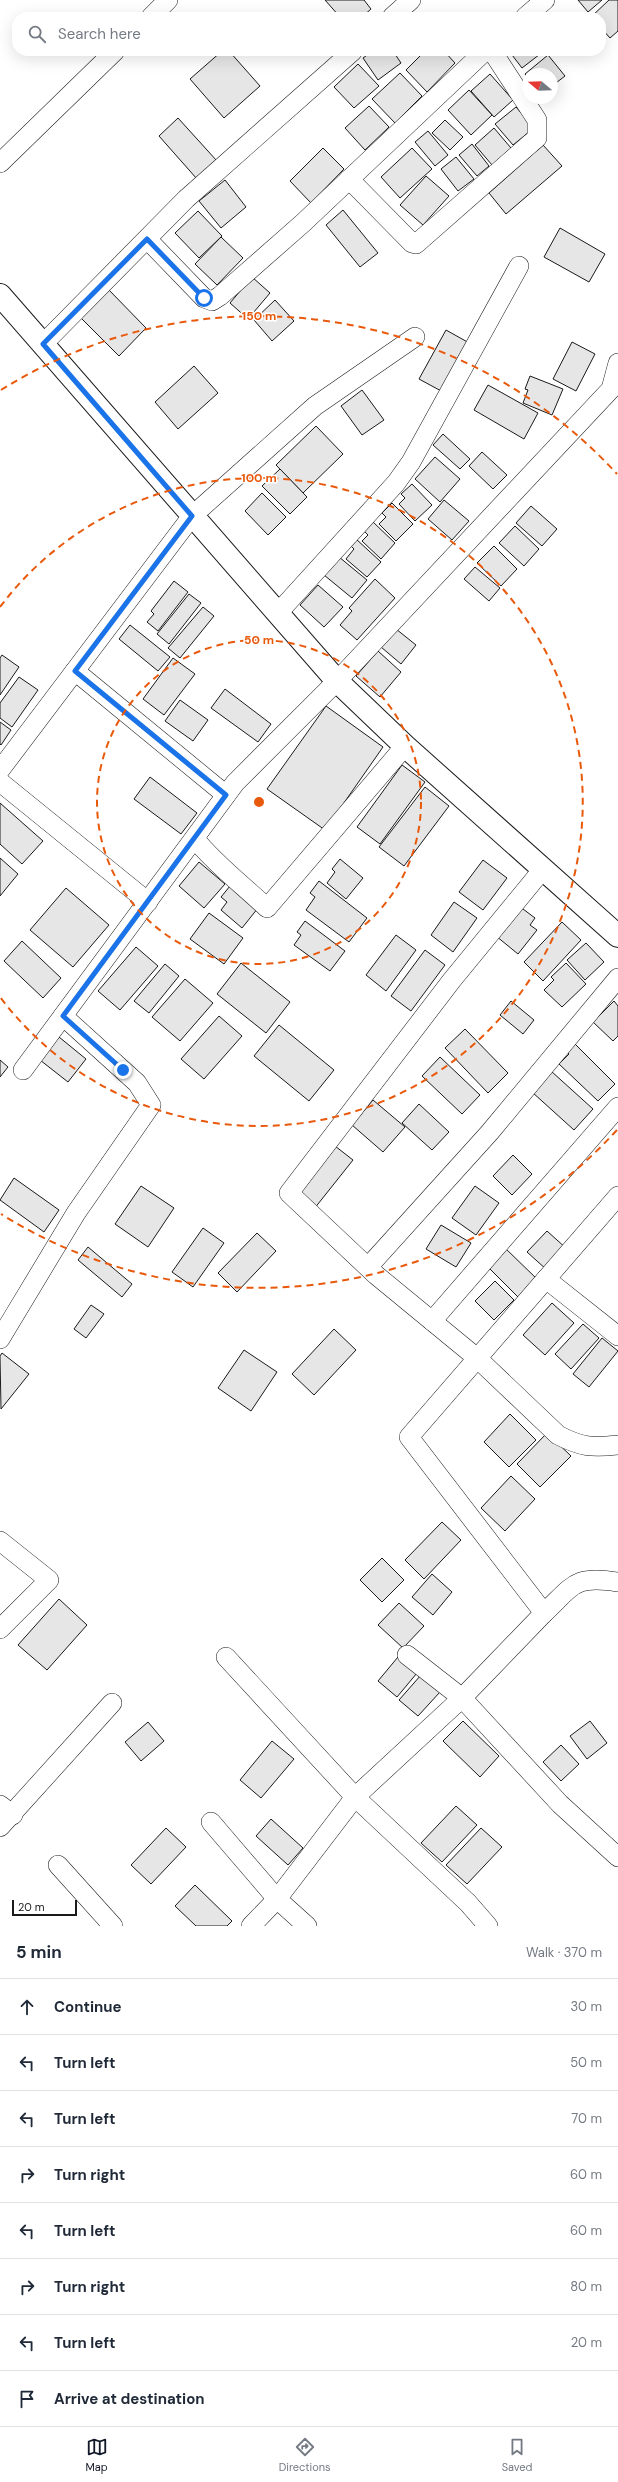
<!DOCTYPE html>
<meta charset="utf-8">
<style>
body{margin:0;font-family:"DM Sans",sans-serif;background:#f6f6f7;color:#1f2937}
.compass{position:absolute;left:522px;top:68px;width:36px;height:36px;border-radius:50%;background:#fff;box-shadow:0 4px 16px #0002;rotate:289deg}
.scale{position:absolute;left:12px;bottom:10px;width:65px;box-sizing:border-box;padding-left:4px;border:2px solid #1a1a1a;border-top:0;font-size:11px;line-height:14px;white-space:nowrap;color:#1a1a1a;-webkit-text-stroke:3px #fff;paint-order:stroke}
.stop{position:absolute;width:12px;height:12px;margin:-9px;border:3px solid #1a73e8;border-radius:50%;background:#fff}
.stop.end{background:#1a73e8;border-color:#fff;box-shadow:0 1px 4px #0008}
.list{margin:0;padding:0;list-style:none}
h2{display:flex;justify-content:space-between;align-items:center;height:52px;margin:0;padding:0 16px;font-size:17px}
h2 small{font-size:13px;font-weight:400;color:#747a83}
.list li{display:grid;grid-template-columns:26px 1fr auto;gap:12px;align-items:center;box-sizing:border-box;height:56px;padding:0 16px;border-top:1px solid #e0e1e3}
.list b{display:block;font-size:15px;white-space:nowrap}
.list em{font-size:13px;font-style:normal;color:#747a83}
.icon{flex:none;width:22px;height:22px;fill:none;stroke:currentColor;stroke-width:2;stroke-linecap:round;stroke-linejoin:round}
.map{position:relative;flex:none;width:618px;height:1926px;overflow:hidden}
.search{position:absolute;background:#fff;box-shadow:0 4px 16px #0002;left:12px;right:12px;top:12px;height:44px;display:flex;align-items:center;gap:10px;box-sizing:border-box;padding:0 14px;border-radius:16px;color:#747a83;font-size:15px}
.sheet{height:500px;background:#fff}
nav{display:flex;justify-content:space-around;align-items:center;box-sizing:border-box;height:56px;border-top:1px solid #e0e1e3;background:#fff;font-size:11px;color:#747a83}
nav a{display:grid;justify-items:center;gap:2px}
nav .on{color:#111827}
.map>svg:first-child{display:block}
.building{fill:#e6e6e6;stroke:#1a1a1a}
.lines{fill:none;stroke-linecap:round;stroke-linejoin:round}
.minor-casing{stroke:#1a1a1a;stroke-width:20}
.tertiary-casing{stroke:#1a1a1a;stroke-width:24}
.minor{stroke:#fff;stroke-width:19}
.tertiary{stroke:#fff;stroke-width:22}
.route{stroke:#1a73e8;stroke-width:5}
.ring{fill:none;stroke:#e8590c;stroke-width:2;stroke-dasharray:7 5}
.centre{fill:#e8590c;stroke:#fff;stroke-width:2}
.ring-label{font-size:12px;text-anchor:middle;font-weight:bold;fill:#e8590c;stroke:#fff;stroke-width:3;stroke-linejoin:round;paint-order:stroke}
</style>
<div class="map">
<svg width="618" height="1926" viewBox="0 0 618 1926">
<rect width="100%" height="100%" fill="#fff"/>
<!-- building -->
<g class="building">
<polygon points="325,0 364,0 371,9 362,17 340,17"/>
<polygon points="578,0 602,0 588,12"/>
<polygon points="609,0 618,0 618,31 610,38 601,28 601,17 591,17"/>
<polygon points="222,51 229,51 260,86 224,118 190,79"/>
<polygon points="373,51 393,51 401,63 378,80 363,58"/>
<polygon points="425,51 444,51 455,63 427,92 406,70"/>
<polygon points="509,51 544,51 522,68"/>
<polygon points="548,55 565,76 552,86 552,74 528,74 528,78 525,74"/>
<polygon points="358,64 379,86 354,108 334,87"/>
<polygon points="400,73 422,96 395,123 372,99"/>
<polygon points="490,74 513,100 494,117 471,91"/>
<polygon points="469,90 492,115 471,135 448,110"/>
<polygon points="369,106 389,127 365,150 345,128"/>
<polygon points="516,107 534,128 513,145 495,124"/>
<polygon points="178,118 217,161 197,179 159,136"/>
<polygon points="445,120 463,137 450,150 432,133"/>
<polygon points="494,128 511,148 492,165 475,145"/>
<polygon points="428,131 448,155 435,166 415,142"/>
<polygon points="472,144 489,166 477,176 459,155"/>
<polygon points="543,145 562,166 506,214 489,193"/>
<polygon points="323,148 344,169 311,203 290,181"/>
<polygon points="412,148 432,169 400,198 381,177"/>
<polygon points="456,157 474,179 458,191 441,169"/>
<polygon points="426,176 449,196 423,225 400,205"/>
<polygon points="225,180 246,207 221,228 199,201"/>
<polygon points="343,210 378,253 360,267 326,225"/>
<polygon points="198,211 222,236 199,258 175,233"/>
<polygon points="560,228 605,254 589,282 544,257"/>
<polygon points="221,237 243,258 217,285 195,264"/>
<polygon points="252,277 270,293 248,319 230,303"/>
<polygon points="108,289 146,328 119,356 80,317"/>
<polygon points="275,300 294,321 272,341 254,320"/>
<polygon points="446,330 471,344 443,392 419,379"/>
<polygon points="572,342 595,354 576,391 553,379"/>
<polygon points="194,366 218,393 178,429 155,402"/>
<polygon points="530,376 563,389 552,415 523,403 528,390 525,389"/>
<polygon points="488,385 538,413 524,439 474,410"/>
<polygon points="362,390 384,420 362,435 341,406"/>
<polygon points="316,426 343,454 303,493 276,465"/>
<polygon points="443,434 470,459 460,469 433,445"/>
<polygon points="482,452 507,475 493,489 469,466"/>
<polygon points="435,457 460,479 440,502 415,479"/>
<polygon points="280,469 307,497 290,514 262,486"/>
<polygon points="412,484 432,505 415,521 399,504 405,498 401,494"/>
<polygon points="262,493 286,517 268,535 245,511"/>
<polygon points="444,500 469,521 452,540 428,519"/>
<polygon points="392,503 413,524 396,541 379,524 386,517 382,513"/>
<polygon points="531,506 557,529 542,546 516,523"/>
<polygon points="372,521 395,543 381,559 362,541 368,535 363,530"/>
<polygon points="515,526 539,549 524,566 499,543"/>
<polygon points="356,539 381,562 367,577 346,559 354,549 351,546"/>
<polygon points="494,546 517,569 501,586 477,563"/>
<polygon points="339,557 367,580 352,598 324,575"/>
<polygon points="475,567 500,588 489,601 464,579"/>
<polygon points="375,579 395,598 357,640 340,625 352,611 349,608"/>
<polygon points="174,581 188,592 158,631 147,622 154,614 151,611"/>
<polygon points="318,585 343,607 324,627 300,605"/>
<polygon points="189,594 201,603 169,644 157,634"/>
<polygon points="203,607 214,616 180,658 168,648"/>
<polygon points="130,625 170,657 158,671 119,639"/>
<polygon points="396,629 416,645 401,664 381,647"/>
<polygon points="378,651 401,672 380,697 356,676"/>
<polygon points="2,655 19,667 0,695 0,658"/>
<polygon points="173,658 195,674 164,715 143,699"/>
<polygon points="19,677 38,690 12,727 0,718 0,703"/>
<polygon points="225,689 271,724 258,742 211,708"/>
<polygon points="180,700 208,720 193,741 165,721"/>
<polygon points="326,706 383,747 325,830 267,789"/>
<polygon points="0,722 11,730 1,745 0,744"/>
<polygon points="402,765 425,782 380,844 357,827"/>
<polygon points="150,777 197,813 181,834 134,799"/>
<polygon points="425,787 449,806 404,866 379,847"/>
<polygon points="0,803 43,841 22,864 0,844"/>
<polygon points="0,858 18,874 0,896"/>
<polygon points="340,859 363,878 346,899 327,883 335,872 332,869"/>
<polygon points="483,860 507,878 483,910 459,892"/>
<polygon points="199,862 225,884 204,908 179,886"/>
<polygon points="319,881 367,918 349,942 306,910 315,897 310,893"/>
<polygon points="230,886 258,908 242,928 221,910 227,902 221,897"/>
<polygon points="66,888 109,925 73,967 30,930"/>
<polygon points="454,902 477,918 453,952 431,935"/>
<polygon points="519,906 535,918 530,925 537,930 518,954 496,936"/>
<polygon points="209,913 243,938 224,964 190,939"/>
<polygon points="305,921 345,951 330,971 294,945 301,935 297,932"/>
<polygon points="562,922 581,940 543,981 524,962"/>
<polygon points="396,935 416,950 386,991 366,975"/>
<polygon points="22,941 61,978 43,998 4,961"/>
<polygon points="586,943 604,962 585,980 567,960"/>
<polygon points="136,947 158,966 120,1010 98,991"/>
<polygon points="425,950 445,965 411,1011 391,996"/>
<polygon points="241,963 290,1002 266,1033 217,994"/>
<polygon points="566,963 586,984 562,1007 544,990 554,980 551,977"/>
<polygon points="165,964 179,976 149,1013 134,1001"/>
<polygon points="185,979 213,1003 180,1041 152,1017"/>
<polygon points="511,1001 534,1020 523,1034 500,1015"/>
<polygon points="614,1001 618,1006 618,1036 613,1041 593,1022"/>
<polygon points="219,1016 242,1036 204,1079 181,1059"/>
<polygon points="279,1025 334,1070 309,1101 254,1056"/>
<polygon points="465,1029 508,1073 488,1093 445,1048"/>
<polygon points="59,1037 86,1059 68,1082 40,1060"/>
<polygon points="574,1043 615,1084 598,1101 559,1064 569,1054 566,1051"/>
<polygon points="440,1057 480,1095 462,1114 422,1076"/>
<polygon points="0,1060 8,1067 0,1077"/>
<polygon points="551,1071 593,1109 574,1130 532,1092"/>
<polygon points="373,1100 405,1127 383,1152 352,1125"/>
<polygon points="419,1104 449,1132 432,1150 402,1123"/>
<polygon points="335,1146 353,1160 314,1209 297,1195"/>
<polygon points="513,1155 532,1174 512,1195 493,1176"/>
<polygon points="14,1178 59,1210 44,1232 0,1200"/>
<polygon points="141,1186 174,1208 148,1247 115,1224"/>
<polygon points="475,1186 499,1203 476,1235 452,1218"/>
<polygon points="441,1225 471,1243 456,1267 426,1249"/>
<polygon points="203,1228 224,1243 193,1287 172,1272"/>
<polygon points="547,1231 567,1249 547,1270 527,1252"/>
<polygon points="257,1233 276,1251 237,1292 218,1273"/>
<polygon points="88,1247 132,1284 122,1297 78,1260"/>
<polygon points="504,1247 538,1280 520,1299 487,1266"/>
<polygon points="495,1281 514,1300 494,1320 475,1301"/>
<polygon points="552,1303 574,1323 545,1355 523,1335"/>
<polygon points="91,1305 104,1314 86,1338 74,1329"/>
<polygon points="583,1324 599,1338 571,1369 555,1354"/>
<polygon points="334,1329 356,1350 314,1395 292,1374"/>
<polygon points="602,1338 618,1351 589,1387 573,1374"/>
<polygon points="244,1350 277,1372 251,1411 218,1388"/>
<polygon points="2,1353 29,1374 1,1409 0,1356"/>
<polygon points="510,1414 536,1440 509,1467 484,1442"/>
<polygon points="547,1433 571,1456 540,1487 517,1464"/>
<polygon points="511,1476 535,1499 505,1531 481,1508"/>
<polygon points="442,1522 461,1540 424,1579 405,1560"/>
<polygon points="382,1558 404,1580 382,1602 360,1580"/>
<polygon points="432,1574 452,1592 433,1615 412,1597"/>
<polygon points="59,1599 87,1625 47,1670 18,1645"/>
<polygon points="399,1603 424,1626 403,1648 378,1625"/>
<polygon points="398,1657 417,1673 397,1697 378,1681"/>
<polygon points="421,1675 440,1692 418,1716 399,1700"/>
<polygon points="463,1721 499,1756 480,1777 443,1741"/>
<polygon points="590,1721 607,1743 587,1759 570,1736"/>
<polygon points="148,1722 164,1741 141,1761 125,1742"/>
<polygon points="272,1741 294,1759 261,1798 240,1780"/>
<polygon points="561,1745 579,1764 561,1781 543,1762"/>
<polygon points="456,1806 477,1825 442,1862 421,1843"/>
<polygon points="271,1819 303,1848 288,1865 256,1836"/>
<polygon points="166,1828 186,1847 151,1884 131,1865"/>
<polygon points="481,1828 502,1847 467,1884 446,1865"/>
<polygon points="195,1885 232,1921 227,1926 196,1926 175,1906"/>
</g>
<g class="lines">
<defs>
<g id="minor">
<polyline points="151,17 168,0"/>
<polyline points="392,17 411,0"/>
<polyline points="525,17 545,0"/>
<polyline points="0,163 115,51"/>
<polyline points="349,179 412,243 416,244 531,143 537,138 537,120 492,51"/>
<polyline points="147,239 204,298 212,301 220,296 303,223 485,51"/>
<polyline points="43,344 186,199 353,51"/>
<polyline points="277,614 396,483 411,462 519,266"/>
<polyline points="75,671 226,795"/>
<polyline points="0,770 192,516 315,406 415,337"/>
<polyline points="0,782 148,902"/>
<path d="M195,839c21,26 48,46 72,69l138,-162"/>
<path d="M543,869l-91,111 -163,213 87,82 101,83 81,77c23,12 34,13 60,10"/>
<polyline points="23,1070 235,783 337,681 611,389 618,363"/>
<polyline points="368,1267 490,1132 618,978"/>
<polyline points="546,1279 618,1336"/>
<polyline points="432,1321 618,1107"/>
<polyline points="0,1339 76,1213 151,1105 137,1083 63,1016"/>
<polyline points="0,1541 49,1580 0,1629"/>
<path d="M544,1613c30,-28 30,-38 74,-31"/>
<polyline points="407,1655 462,1698 560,1804 618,1857"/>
<polyline points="226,1657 355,1797 468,1903 488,1926"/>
<polyline points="0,1805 13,1815"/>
<polyline points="211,1822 277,1899 307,1926"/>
<polyline points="0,1827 112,1703"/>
<polyline points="58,1865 113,1926"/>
<polyline points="251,1926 277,1899 355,1797 462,1698 544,1613 409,1437 618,1196"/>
</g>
<polyline id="tertiary" points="0,295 337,681 405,746 618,936"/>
</defs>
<!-- minor casing -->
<use href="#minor" class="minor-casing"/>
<!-- tertiary casing -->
<use href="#tertiary" class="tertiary-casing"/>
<!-- minor -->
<use href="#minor" class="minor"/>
<!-- tertiary -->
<use href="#tertiary" class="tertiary"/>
</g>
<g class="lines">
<!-- route -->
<polyline class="route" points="123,1070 63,1016 226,795 75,671 192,516 43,344 147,239 204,298"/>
</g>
<!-- distance rings -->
<g class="ring">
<circle cx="259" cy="802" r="162"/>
<path d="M0 607A324 324 0 1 1 0 997"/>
<path d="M617 1130A486 486 0 0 1 1 1214M1 390A486 486 0 0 1 617 474"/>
</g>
<circle cx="259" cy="802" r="6" class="centre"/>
<g class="ring-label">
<text x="259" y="320">150 m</text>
<text x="259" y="482">100 m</text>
<text x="259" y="644">50 m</text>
</g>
</svg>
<svg class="compass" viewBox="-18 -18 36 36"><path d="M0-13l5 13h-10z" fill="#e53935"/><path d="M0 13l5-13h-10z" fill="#747a83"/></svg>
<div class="scale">20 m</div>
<div class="stop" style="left:204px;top:298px"></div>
<div class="stop end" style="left:123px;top:1070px"></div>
<div class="search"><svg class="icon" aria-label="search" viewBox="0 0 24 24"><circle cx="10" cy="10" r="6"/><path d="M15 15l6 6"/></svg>Search here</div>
</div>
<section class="sheet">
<h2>5 min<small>Walk · 370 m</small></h2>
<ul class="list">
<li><svg class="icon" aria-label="ahead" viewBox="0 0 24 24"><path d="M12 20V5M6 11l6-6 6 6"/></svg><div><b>Continue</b></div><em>30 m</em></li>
<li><svg class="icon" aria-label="left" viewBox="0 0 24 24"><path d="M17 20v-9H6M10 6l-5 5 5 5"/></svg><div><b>Turn left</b></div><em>50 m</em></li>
<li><svg class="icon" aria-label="left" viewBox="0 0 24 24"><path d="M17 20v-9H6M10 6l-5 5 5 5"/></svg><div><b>Turn left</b></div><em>70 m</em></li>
<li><svg class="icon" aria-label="right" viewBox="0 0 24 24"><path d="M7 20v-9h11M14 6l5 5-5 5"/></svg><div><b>Turn right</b></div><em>60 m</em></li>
<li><svg class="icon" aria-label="left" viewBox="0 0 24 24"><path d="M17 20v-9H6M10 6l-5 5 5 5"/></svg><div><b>Turn left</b></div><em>60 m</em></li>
<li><svg class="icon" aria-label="right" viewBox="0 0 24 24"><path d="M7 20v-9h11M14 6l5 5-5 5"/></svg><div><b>Turn right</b></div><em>80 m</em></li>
<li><svg class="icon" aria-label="left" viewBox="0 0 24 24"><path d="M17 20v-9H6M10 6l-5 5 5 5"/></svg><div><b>Turn left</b></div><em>20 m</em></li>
<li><svg class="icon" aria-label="arrive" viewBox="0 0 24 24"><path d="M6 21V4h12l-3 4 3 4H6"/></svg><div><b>Arrive at destination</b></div></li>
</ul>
</section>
<nav>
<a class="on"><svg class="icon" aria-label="map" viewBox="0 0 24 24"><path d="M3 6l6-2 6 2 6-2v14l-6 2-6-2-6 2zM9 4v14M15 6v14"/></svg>Map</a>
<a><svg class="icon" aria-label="directions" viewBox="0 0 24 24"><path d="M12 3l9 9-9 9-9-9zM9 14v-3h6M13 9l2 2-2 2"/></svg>Directions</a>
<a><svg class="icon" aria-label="saved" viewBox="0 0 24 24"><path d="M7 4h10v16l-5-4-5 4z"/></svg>Saved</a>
</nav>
